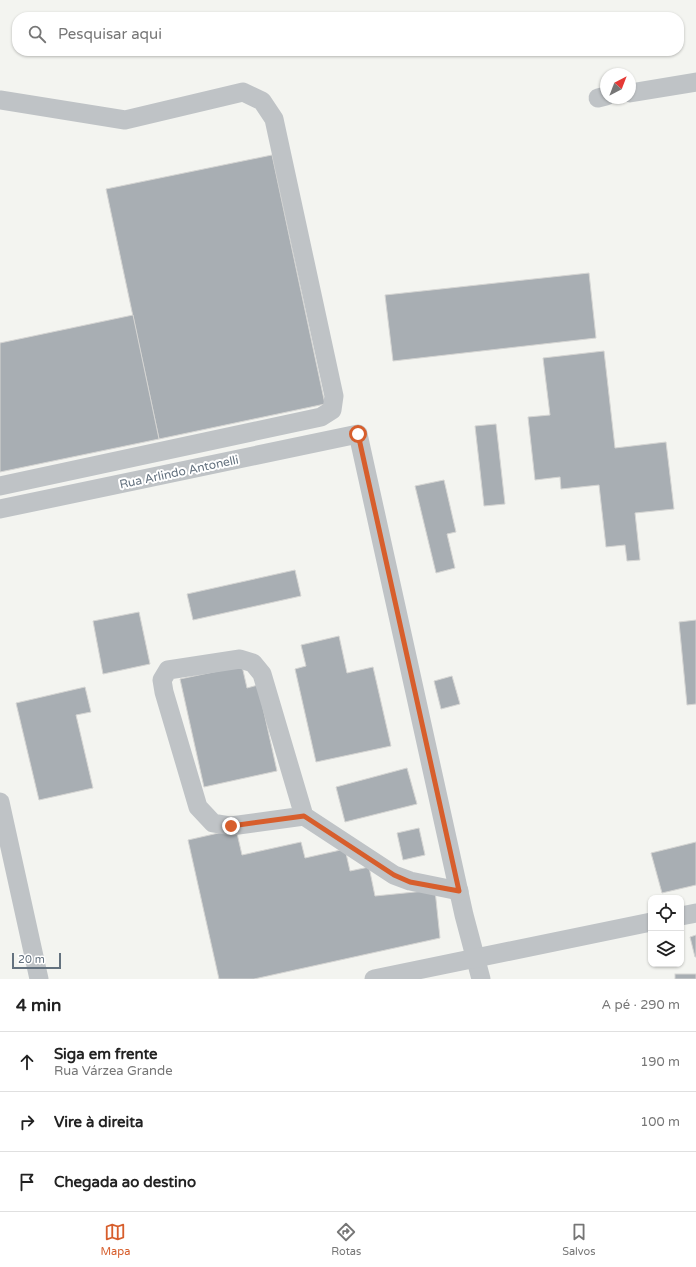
<!DOCTYPE html>
<html lang="pt">
<meta charset="utf-8">
<style>
body{margin:0;font-family:"Varela Round",sans-serif;background:#f2f2f2;color:#222}
.controls{position:absolute;right:12px;bottom:12px;display:grid;overflow:hidden;border-radius:8px;box-shadow:0 1px 3px #0004}
.controls button{width:36px;height:36px;display:grid;place-items:center;padding:0;border:0;border-bottom:1px solid #e0e0e0;background:#fff;color:#222;font:20px sans-serif}
.compass{position:absolute;left:600px;top:68px;width:36px;height:36px;border-radius:50%;background:#fff;box-shadow:0 1px 3px #0004;rotate:42deg}
.scale{position:absolute;left:12px;bottom:10px;width:49px;box-sizing:border-box;padding-left:4px;border:2px solid #64727f;border-top:0;font-size:11px;line-height:14px;white-space:nowrap;color:#64727f;-webkit-text-stroke:3px #fff;paint-order:stroke}
.stop{position:absolute;width:12px;height:12px;margin:-9px;border:3px solid #d75e2c;border-radius:50%;background:#fff}
.stop.end{background:#d75e2c;border-color:#fff;box-shadow:0 1px 4px #0008}
.list{margin:0;padding:0;list-style:none}
h2{display:flex;justify-content:space-between;align-items:center;height:52px;margin:0;padding:0 16px;font-size:17px}
h2 small{font-size:13px;font-weight:400;color:#767676}
.list li{display:grid;grid-template-columns:26px 1fr auto;gap:12px;align-items:center;box-sizing:border-box;height:60px;padding:0 16px;border-top:1px solid #e0e0e0}
.list b{display:block;font-size:15px;white-space:nowrap}
.list p{margin:0;font-size:13px;white-space:nowrap;color:#767676}
.list em{font-size:13px;font-style:normal;color:#767676}
.icon{flex:none;width:22px;height:22px;fill:none;stroke:currentColor;stroke-width:2;stroke-linecap:round;stroke-linejoin:round}
.map{position:relative;flex:none;width:696px;height:979px;overflow:hidden}
.search{position:absolute;background:#fff;box-shadow:0 1px 3px #0004;left:12px;right:12px;top:12px;height:44px;display:flex;align-items:center;gap:10px;box-sizing:border-box;padding:0 14px;border-radius:16px;color:#767676;font-size:15px}
.sheet{height:232px;background:#fff}
nav{display:flex;justify-content:space-around;align-items:center;box-sizing:border-box;height:56px;border-top:1px solid #e0e0e0;background:#fff;font-size:11px;color:#767676}
nav a{display:grid;justify-items:center;gap:2px}
nav .on{color:#d75e2c}
.map>svg:first-child{display:block}
.building{fill:#a8aeb3;stroke:#d5d5d3}
.lines{fill:none;stroke-linecap:round;stroke-linejoin:round}
.minor{stroke:#bfc3c6;stroke-width:19}
.route{stroke:#d75e2c;stroke-width:5}
.labels{text-anchor:middle;stroke-width:4;stroke-linejoin:round;paint-order:stroke}
.street-label{font-size:12px;fill:#64727f;stroke:#fff}
</style>
<div class="map">
<svg width="696" height="979" viewBox="0 0 696 979">
<rect width="100%" height="100%" fill="#f3f4f0"/>
<!-- building -->
<g class="building">
<polygon points="272,155 325,404 159,439 106,189"/>
<polygon points="589,273 596,338 393,361 385,295"/>
<polygon points="133,315 159,439 0,472 0,343"/>
<polygon points="604,351 615,448 666,442 674,509 635,513 640,560 627,561 625,545 606,547 599,485 561,489 560,477 535,480 528,417 550,415 543,358"/>
<polygon points="496,424 505,504 484,506 475,426"/>
<polygon points="444,480 456,532 447,534 455,568 436,573 415,486"/>
<polygon points="295,570 301,596 193,620 187,594"/>
<polygon points="139,612 150,664 103,674 93,621"/>
<polygon points="696,620 696,704 687,705 679,622"/>
<polygon points="339,636 347,673 373,667 391,746 316,762 295,669 306,666 301,645"/>
<polygon points="242,666 247,688 258,685 277,771 204,787 180,679"/>
<polygon points="452,676 460,704 441,709 434,681"/>
<polygon points="85,687 91,712 76,715 93,788 39,800 16,703"/>
<polygon points="407,768 417,804 345,822 336,787"/>
<polygon points="419,828 425,855 403,860 397,833"/>
<polygon points="236,829 242,855 301,842 305,858 345,849 350,871 369,867 375,896 435,890 440,938 254,979 219,979 188,840"/>
<polygon points="696,842 696,885 662,893 651,853"/>
<polygon points="696,935 696,957 695,957 690,937"/>
<rect x="675" y="974" width="21" height="5"/>
</g>
<g class="lines">
<!-- minor -->
<g class="minor">
<polyline points="630,93 696,82"/>
<polyline points="598,98 606,96"/>
<polyline points="0,100 125,120 243,92 262,101 274,119 334,396 332,410 321,417 0,486"/>
<polyline points="0,509 358,434 464,915 481,979"/>
<polyline points="0,802 39,979"/>
<polyline points="304,816 231,826 213,823 198,807 164,692 162,680 168,670 240,659 253,663 262,674 304,816 394,875 410,881 459,891"/>
<polyline points="681,916 696,913"/>
<polyline points="374,979 651,922"/>
</g>
</g>
<g class="lines">
<!-- route -->
<polyline class="route" points="231,826 304,816 394,875 410,882 459,891 358,434"/>
</g>
<g class="labels">
<!-- street labels -->
<g class="street-label">
<text transform="translate(179 472) rotate(-12)" y="4">Rua Arlindo Antonelli</text>
</g>
</g>
</svg>
<div class="controls">
<button><svg class="icon" aria-label="locate" viewBox="0 0 24 24"><circle cx="12" cy="12" r="6"/><path d="M12 2v4M12 18v4M2 12h4M18 12h4"/></svg></button>
<button><svg class="icon" aria-label="layers" viewBox="0 0 24 24"><path d="M12 4l9 5-9 5-9-5zM3 14l9 5 9-5"/></svg></button>
</div>
<svg class="compass" viewBox="-18 -18 36 36"><path d="M0-13l5 13h-10z" fill="#e53935"/><path d="M0 13l5-13h-10z" fill="#767676"/></svg>
<div class="scale">20 m</div>
<div class="stop" style="left:358px;top:434px"></div>
<div class="stop end" style="left:231px;top:826px"></div>
<div class="search"><svg class="icon" aria-label="search" viewBox="0 0 24 24"><circle cx="10" cy="10" r="6"/><path d="M15 15l6 6"/></svg>Pesquisar aqui</div>
</div>
<section class="sheet">
<h2>4 min<small>A pé · 290 m</small></h2>
<ul class="list">
<li><svg class="icon" aria-label="ahead" viewBox="0 0 24 24"><path d="M12 20V5M6 11l6-6 6 6"/></svg><div><b>Siga em frente</b><p>Rua Várzea Grande</p></div><em>190 m</em></li>
<li><svg class="icon" aria-label="right" viewBox="0 0 24 24"><path d="M7 20v-9h11M14 6l5 5-5 5"/></svg><div><b>Vire à direita</b></div><em>100 m</em></li>
<li><svg class="icon" aria-label="arrive" viewBox="0 0 24 24"><path d="M6 21V4h12l-3 4 3 4H6"/></svg><div><b>Chegada ao destino</b></div></li>
</ul>
</section>
<nav>
<a class="on"><svg class="icon" aria-label="map" viewBox="0 0 24 24"><path d="M3 6l6-2 6 2 6-2v14l-6 2-6-2-6 2zM9 4v14M15 6v14"/></svg>Mapa</a>
<a><svg class="icon" aria-label="directions" viewBox="0 0 24 24"><path d="M12 3l9 9-9 9-9-9zM9 14v-3h6M13 9l2 2-2 2"/></svg>Rotas</a>
<a><svg class="icon" aria-label="saved" viewBox="0 0 24 24"><path d="M7 4h10v16l-5-4-5 4z"/></svg>Salvos</a>
</nav>
